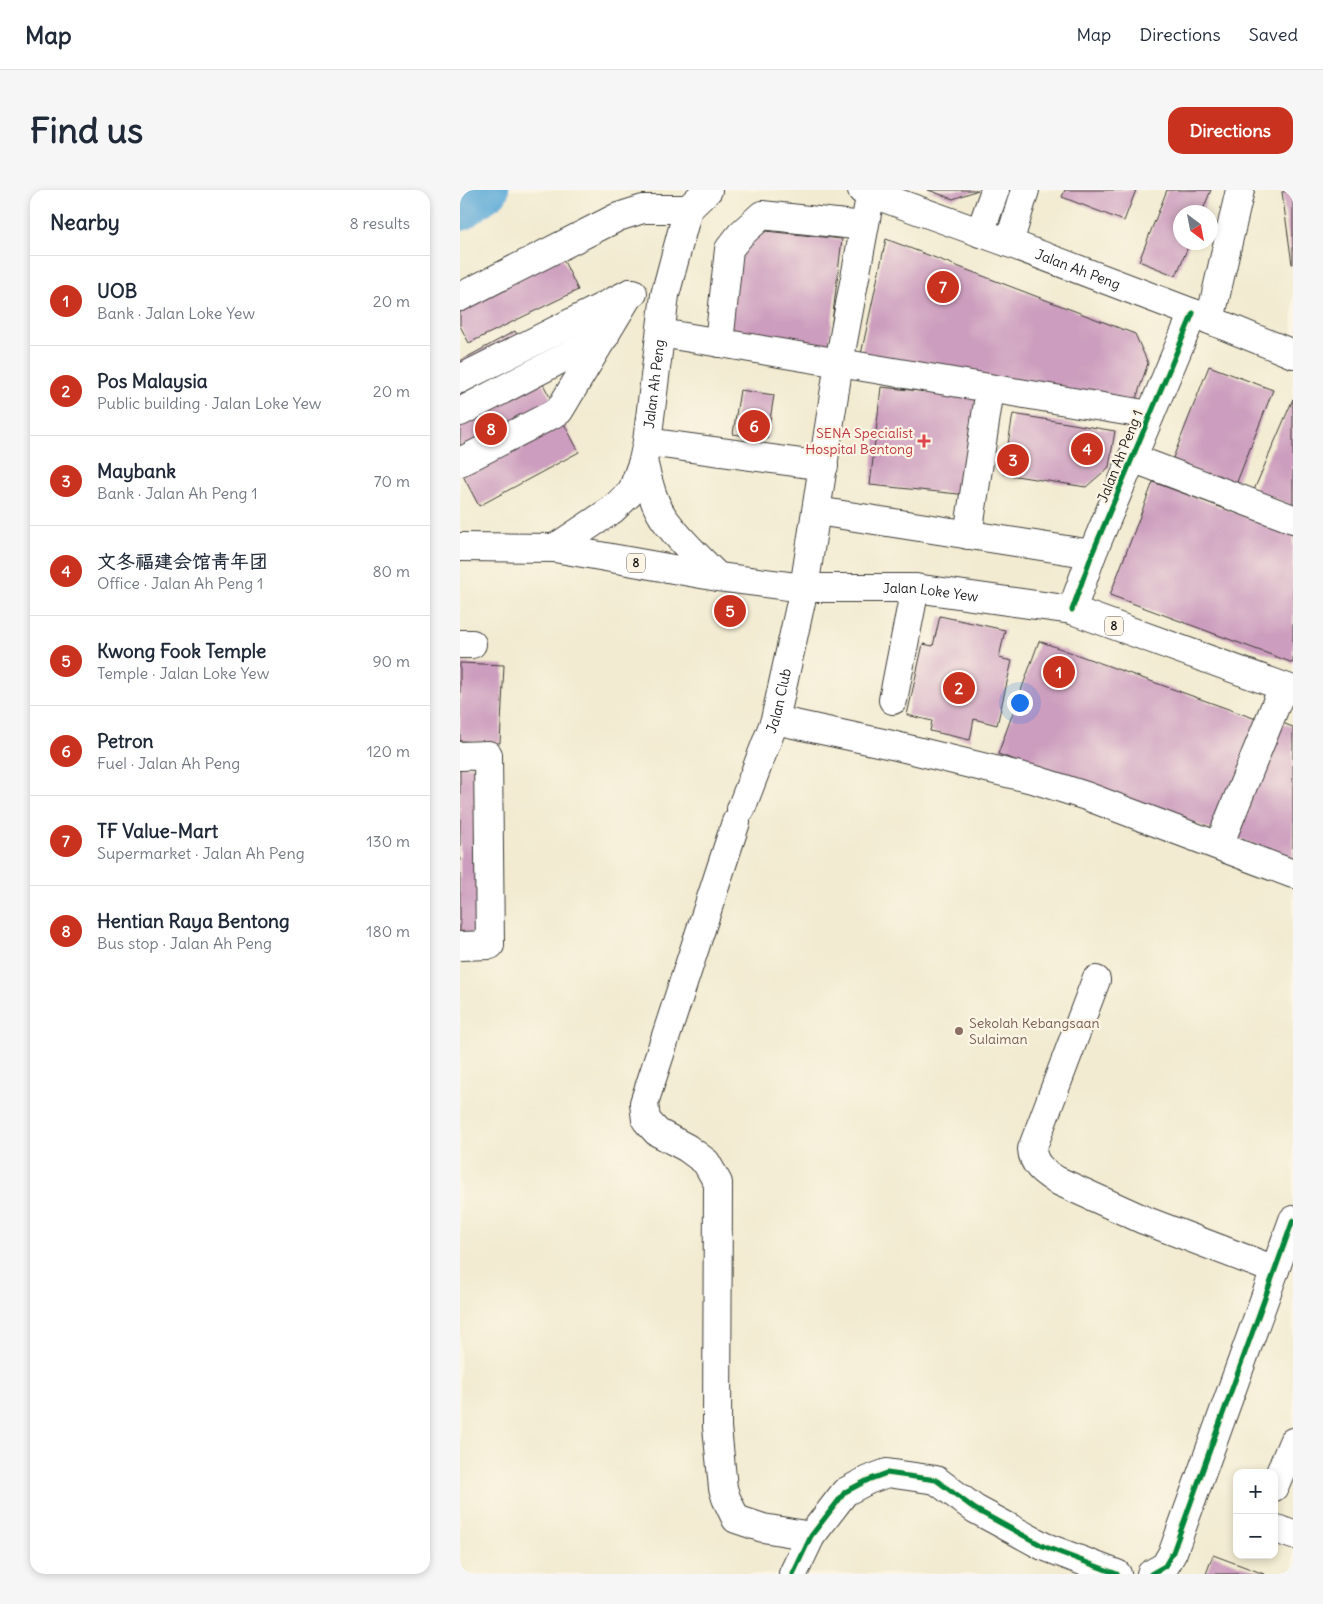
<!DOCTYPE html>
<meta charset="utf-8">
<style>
body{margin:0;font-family:Delius,"LXGW WenKai TC",sans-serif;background:#f6f6f7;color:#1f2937}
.controls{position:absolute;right:15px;bottom:15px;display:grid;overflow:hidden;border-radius:10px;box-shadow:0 2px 8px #0003}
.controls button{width:45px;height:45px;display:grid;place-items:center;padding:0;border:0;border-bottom:1px solid #e0e1e3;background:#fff;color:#1f2937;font:25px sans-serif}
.compass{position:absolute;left:713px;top:15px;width:45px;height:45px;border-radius:50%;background:#fff;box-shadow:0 2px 8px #0003;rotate:148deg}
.you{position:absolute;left:559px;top:512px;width:18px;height:18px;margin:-12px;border:4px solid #fff;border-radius:50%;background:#1a73e8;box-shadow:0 0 0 8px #1a73e833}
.badge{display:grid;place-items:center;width:32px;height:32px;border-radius:50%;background:#c8321e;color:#fff;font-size:16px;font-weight:700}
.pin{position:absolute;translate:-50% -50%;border:2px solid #fff;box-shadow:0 1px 5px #0006}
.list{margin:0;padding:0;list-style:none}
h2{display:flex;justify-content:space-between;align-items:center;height:65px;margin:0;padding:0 20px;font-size:21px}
h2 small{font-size:16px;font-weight:400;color:#747a83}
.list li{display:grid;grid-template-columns:32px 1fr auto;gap:15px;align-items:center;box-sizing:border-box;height:90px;padding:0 20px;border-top:1px solid #e0e1e3}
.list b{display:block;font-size:19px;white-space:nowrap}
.list p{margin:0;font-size:16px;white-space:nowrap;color:#747a83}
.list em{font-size:16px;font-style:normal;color:#747a83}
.map{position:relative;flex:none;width:833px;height:1384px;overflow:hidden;border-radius:15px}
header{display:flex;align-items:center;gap:30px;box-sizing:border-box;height:70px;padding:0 25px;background:#fff;border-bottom:1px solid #e0e1e3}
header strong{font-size:24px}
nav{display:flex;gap:28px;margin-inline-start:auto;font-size:18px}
.intro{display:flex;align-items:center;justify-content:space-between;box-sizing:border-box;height:120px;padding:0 30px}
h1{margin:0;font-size:35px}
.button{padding:12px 22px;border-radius:15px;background:#c8321e;color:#fff;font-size:18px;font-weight:700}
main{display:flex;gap:30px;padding:0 30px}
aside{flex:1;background:#fff;border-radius:15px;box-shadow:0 2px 8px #0003}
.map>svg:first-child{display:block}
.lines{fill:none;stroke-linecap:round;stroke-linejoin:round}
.river{stroke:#60acd8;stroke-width:40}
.building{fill:#cc9dbe}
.minor-casing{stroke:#3c3b37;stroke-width:30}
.major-casing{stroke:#3c3b37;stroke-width:30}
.minor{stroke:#fff;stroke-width:28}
.major{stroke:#fff;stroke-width:28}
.cycleway-casing{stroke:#fcf5e5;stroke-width:8}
.cycleway{stroke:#00873e;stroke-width:5}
.health-dot{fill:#e0444e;stroke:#fcf5e5;stroke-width:2}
.education-dot{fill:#8d6e63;stroke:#fcf5e5;stroke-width:2}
.labels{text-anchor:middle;stroke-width:4.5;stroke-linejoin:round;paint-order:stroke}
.shield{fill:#fcf5e5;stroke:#5f5d58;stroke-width:1}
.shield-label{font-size:12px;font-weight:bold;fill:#1c1c1c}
.street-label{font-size:14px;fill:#1c1c1c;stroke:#fcf5e5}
.health-label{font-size:14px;fill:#be3a42;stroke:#fcf5e5;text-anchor:end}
.education-label{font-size:14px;fill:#785e54;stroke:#fcf5e5;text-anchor:start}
</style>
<header>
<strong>Map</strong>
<nav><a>Map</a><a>Directions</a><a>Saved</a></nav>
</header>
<div class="intro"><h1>Find us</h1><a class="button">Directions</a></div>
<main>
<aside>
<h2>Nearby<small>8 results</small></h2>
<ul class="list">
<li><span class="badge">1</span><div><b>UOB</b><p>Bank · Jalan Loke Yew</p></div><em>20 m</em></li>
<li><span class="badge">2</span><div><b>Pos Malaysia</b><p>Public building · Jalan Loke Yew</p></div><em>20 m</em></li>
<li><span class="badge">3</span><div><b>Maybank</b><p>Bank · Jalan Ah Peng 1</p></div><em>70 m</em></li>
<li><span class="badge">4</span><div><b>文冬福建会馆青年团</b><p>Office · Jalan Ah Peng 1</p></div><em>80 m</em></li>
<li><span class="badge">5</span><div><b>Kwong Fook Temple</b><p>Temple · Jalan Loke Yew</p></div><em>90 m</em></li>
<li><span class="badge">6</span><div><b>Petron</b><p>Fuel · Jalan Ah Peng</p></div><em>120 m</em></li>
<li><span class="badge">7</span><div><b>TF Value-Mart</b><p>Supermarket · Jalan Ah Peng</p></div><em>130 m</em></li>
<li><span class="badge">8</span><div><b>Hentian Raya Bentong</b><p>Bus stop · Jalan Ah Peng</p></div><em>180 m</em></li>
</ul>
</aside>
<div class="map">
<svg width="833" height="1384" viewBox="0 0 833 1384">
<rect width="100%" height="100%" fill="#fcf5e5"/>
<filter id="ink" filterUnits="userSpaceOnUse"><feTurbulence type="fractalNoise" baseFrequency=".02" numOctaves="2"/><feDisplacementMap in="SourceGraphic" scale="10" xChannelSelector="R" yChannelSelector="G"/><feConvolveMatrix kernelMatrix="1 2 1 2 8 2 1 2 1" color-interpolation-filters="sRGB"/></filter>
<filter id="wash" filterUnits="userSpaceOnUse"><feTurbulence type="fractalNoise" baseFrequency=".0096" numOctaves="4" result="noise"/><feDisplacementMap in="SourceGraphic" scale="20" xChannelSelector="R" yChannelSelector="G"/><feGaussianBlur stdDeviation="1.12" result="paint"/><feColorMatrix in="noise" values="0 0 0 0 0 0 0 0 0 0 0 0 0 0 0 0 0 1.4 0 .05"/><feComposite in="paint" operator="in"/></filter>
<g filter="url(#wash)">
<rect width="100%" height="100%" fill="#f2ebd1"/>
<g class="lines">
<!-- river -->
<polyline class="river" points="0,21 29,0"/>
</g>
<g id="blocks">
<!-- building -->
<g class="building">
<polygon points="468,0 518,0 493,9"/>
<polygon points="605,0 676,0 664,31 602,7"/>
<polygon points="707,0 751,0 742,22 721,22 721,52 730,52 716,86 679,71"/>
<polygon points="833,0 833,74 832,74 822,2"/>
<polygon points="296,40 382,49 369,157 267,146 277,61"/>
<polygon points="426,49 675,144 688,173 675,212 400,169"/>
<polygon points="102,67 118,100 9,153 0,136 0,117"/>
<polygon points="55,141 119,262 19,316 0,280 0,171"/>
<polygon points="749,176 813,200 775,297 711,273"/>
<polygon points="421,197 518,207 508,305 410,295"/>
<polygon points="280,200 314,205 307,249 273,244"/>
<polygon points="833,209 833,316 794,300"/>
<polygon points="553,224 655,241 649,277 626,297 543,284"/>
<polygon points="693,292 833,344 833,473 650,405"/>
<polygon points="480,426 545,440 539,468 552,471 537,535 514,529 510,550 470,541 472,531 447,525 463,454 473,456"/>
<polygon points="579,451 799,530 758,642 538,564"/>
<polygon points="0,473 44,475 40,553 0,551"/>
<polygon points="817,531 833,537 833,669 772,646"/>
<polygon points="0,576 20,576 21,749 0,749"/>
<polygon points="753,1365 804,1384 746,1384"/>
</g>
</g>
</g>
<g filter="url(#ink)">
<use href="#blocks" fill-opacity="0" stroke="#3c3b37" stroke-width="1"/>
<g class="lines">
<defs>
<g id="minor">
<polyline points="520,43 535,0"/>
<polyline points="549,53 565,0"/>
<polyline points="0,107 158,27 183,19 228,19"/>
<polyline points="750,130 780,0"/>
<polyline points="201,143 690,225"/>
<polyline points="259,153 269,59 281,44 302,25 404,36"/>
<polyline points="0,189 170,103 173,103"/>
<polyline points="0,222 145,146"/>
<polyline points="187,252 364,276"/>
<polyline points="672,268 833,329"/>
<polyline points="0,272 99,221 170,103"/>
<polyline points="357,321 632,364"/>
<polyline points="508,345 530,199"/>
<polyline points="612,420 632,364 733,123"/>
<polyline points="0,454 12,454"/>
<polyline points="433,510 455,398"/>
<polyline points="315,530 432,555 576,590 626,606 833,684"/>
<polyline points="0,566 28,565 30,755 0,756"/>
<path id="s1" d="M281,619l34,-89 29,-132 35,-225 32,-171"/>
<polyline points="276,632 184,913 186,930 197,942 227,958 246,972 258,993 257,1237 263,1298 266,1308 276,1329 303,1338 351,1346"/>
<polyline points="759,655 823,497"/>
<path d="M636,790l-64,169c1,16 12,23 24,31l88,40 131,50"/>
<polyline points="814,1297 833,1252"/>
<polyline points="814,1338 833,1345"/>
<polyline points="333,1384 351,1346 385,1302 408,1290 427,1283 476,1290 515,1319 583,1356 657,1384"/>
<polyline points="691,1384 705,1376 713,1362 833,1030"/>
</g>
<g id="major">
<path id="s2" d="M402,0l147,53 184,70 100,41"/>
<path d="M183,271c5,19 9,39 20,56 15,22 36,41 55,60"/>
<path id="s3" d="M0,357l95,1 163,29 86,11h111l157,22 221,80"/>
<path id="s4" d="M95,358l57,-38 20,-19 11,-30 4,-19 18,-147 23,-86 20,-19"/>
</g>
</defs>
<!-- minor casing -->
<use href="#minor" class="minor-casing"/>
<!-- major casing -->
<use href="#major" class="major-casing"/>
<!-- minor -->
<use href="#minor" class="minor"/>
<!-- major -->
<use href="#major" class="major"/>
<defs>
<g id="cycleway">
<polyline points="612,420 632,364 733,123"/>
<polyline points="333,1384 351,1346 385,1302 408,1290 427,1283 476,1290 515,1319 583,1356 657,1384"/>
<polyline points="691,1384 705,1376 713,1362 833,1030"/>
</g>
</defs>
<!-- cycleway casing -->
<use href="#cycleway" class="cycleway-casing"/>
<!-- cycleway -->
<use href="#cycleway" class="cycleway"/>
</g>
</g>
<!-- markers -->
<path class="health-dot" d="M461.5 243.5h5v5h5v5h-5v5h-5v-5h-5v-5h5z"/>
<circle class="education-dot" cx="499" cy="841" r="5"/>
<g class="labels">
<!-- shield labels -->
<g class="shield">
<rect x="167" y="363.5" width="18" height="19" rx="4"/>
<rect x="645" y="426.5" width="18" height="19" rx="4"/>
</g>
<g class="shield-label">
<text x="176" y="377">8</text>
<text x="654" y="440">8</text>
</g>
<!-- street labels -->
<g class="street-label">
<text dy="5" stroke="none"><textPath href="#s2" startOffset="230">Jalan Ah Peng</textPath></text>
<text dy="5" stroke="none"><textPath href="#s4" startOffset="206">Jalan Ah Peng</textPath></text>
<text transform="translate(660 266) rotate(-68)" y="5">Jalan Ah Peng 1</text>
<text dy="5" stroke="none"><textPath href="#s3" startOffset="474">Jalan Loke Yew</textPath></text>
<text dy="5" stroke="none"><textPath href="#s1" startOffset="115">Jalan Club</textPath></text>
</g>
<!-- health labels -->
<g class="health-label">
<text x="453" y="248">SENA Specialist<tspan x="453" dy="16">Hospital Bentong</tspan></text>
</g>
<!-- education labels -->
<g class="education-label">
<text x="509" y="838">Sekolah Kebangsaan<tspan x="509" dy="16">Sulaiman</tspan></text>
</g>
</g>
</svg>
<div class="controls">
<button>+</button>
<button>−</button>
</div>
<svg class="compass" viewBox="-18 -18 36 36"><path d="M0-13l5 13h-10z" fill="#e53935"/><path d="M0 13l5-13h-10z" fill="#747a83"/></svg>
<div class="you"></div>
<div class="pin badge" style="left:599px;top:482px">1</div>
<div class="pin badge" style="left:499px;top:498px">2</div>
<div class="pin badge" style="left:553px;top:270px">3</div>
<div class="pin badge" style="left:627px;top:259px">4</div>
<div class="pin badge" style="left:270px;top:421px">5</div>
<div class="pin badge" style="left:294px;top:236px">6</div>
<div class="pin badge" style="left:483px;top:97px">7</div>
<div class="pin badge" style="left:31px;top:239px">8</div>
</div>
</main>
